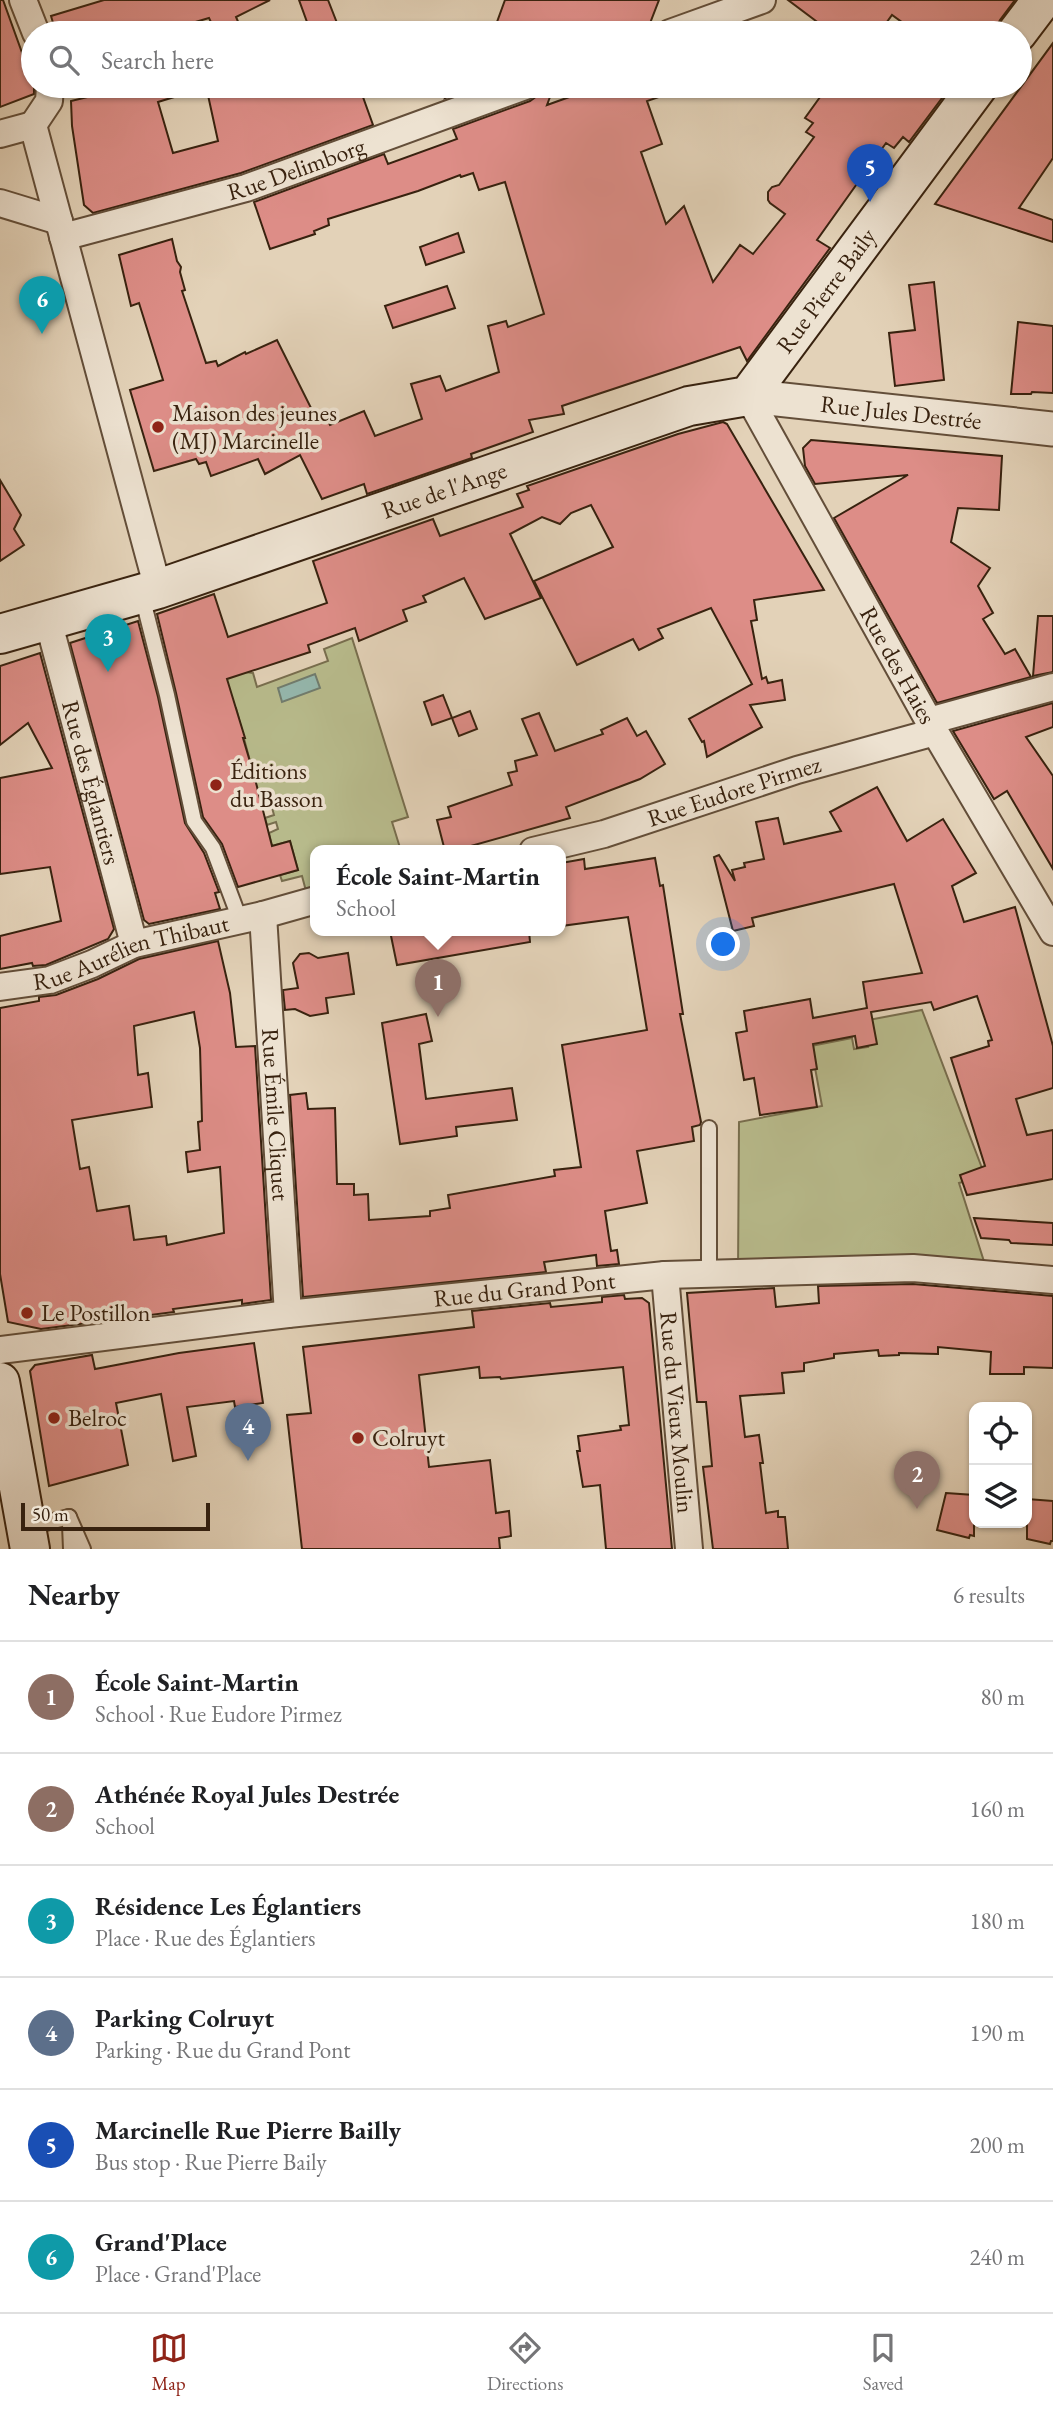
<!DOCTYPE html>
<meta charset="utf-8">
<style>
body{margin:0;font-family:"EB Garamond",serif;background:#f6f6f6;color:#202124}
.controls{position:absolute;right:21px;bottom:21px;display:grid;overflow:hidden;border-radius:14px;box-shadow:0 2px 5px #0004}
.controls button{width:63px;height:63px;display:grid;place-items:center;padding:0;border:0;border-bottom:2px solid #e0e0e0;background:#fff;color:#202124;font:35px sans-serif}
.scale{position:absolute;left:21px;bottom:18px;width:189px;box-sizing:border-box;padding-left:7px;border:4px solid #38220f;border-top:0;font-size:19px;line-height:24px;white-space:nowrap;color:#38220f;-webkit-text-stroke:5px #ede2d1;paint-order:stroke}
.you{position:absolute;left:724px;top:945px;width:24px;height:24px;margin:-18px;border:5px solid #fff;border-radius:50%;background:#1a73e8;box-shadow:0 0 0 10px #1a73e833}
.badge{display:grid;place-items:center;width:46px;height:46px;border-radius:50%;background:#8f2418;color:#fff;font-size:23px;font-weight:700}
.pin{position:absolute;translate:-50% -58px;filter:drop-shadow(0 2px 4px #0008)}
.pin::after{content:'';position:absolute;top:37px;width:24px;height:21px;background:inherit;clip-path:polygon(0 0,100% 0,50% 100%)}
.popup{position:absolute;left:310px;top:845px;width:256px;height:91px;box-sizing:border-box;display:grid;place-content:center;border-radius:14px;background:#fff;filter:drop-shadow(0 2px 5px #0005);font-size:23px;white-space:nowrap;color:#757577}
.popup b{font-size:26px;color:#202124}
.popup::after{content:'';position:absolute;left:50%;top:100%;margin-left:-14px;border:14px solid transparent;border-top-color:#fff}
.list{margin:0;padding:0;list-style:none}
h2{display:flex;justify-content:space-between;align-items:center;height:91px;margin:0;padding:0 28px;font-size:30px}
h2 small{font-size:23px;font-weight:400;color:#757577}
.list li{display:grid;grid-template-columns:46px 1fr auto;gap:21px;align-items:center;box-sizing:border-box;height:112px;padding:0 28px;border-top:2px solid #e0e0e0}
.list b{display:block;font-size:26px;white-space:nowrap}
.list p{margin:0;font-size:23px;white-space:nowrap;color:#757577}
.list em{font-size:23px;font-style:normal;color:#757577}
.icon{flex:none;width:38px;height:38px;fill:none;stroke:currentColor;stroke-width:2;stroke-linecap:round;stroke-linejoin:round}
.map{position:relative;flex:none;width:1053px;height:1549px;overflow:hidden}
.search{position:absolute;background:#fff;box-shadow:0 2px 5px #0004;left:21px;right:21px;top:21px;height:77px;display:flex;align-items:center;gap:18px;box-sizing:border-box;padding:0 24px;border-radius:38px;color:#757577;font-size:26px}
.sheet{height:763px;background:#fff}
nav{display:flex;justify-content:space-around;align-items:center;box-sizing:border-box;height:98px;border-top:2px solid #e0e0e0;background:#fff;font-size:19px;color:#757577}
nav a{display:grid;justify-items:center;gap:4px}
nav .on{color:#8f2418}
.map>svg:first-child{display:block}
.green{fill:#b8bb8c;stroke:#786e4e;stroke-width:2}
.water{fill:#95b8ae;stroke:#707c6e;stroke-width:2}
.building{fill:#dd8d87;stroke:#38220f;stroke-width:2;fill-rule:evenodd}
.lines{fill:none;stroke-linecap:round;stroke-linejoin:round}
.service-casing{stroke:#634e39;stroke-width:18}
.minor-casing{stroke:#634e39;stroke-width:30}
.tertiary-casing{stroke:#634e39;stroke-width:37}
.secondary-casing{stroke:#38220f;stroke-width:42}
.service{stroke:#ede2d1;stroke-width:14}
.minor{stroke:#ede2d1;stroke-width:26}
.tertiary{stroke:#ede2d1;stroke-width:33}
.secondary{stroke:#ede2d1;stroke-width:38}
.poi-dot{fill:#8f2418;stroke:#ede2d1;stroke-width:2.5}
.labels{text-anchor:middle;stroke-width:7;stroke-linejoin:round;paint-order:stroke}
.street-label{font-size:24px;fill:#38220f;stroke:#ede2d1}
.poi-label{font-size:24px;fill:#38220f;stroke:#ede2d1;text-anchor:start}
</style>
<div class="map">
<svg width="1053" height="1549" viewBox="0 0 1053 1549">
<rect width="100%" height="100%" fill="#e3d2b8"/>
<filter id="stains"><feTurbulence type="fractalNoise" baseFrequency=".00286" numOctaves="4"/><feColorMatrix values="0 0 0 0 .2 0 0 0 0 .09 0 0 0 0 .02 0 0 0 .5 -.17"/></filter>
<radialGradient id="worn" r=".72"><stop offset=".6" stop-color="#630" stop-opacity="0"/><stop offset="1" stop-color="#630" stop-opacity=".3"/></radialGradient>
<!-- green -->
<g class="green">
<polygon points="352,638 408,817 392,822 401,851 316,851 315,888 306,891 302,876 282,881 280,875 298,870 290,841 272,846 269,833 278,829 276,822 267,825 265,818 274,815 270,800 261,803 236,708 229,709 221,680 245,672 253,673 257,687 328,661 324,649"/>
<polygon points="922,1010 985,1176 959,1183 988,1274 738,1273 739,1122 822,1106 811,1046 852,1038 854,1049 868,1047 863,1021"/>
</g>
<!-- water -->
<polygon class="water" points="315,674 320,688 282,702 278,688"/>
<!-- building -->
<g class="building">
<polygon points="0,0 3,0 34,86 34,94 0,107"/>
<polygon points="104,0 270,0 236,17 243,33 216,33 209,18 158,33 56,33 51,16"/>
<polygon points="299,0 328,0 337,23 335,25 338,33 311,33"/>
<polygon points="505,0 659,0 647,31 626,23 622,33 493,33"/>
<polygon points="788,0 1015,0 1000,20 993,33 917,33 892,15 879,33 832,33"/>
<polygon points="1053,43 1053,158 1019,208 1053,220 1053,242 935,204"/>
<polygon points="133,86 194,86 194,91 158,102 173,153 218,141 206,86 359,86 373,125 241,173 93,213 84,205 72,126 71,101"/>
<polygon points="450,86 480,86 445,98"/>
<polygon points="540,86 554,86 547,105 600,86 682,86 682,89 647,101 662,144 641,152 666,224 684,206 713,282 740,245 753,254 785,214 770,203 768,200 768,192 772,187 779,185 814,137 806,132 813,123 805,118 828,86 951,86 909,142 903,137 894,148 886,143 817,240 830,248 747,361 740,347 562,406 564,414 529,420 533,432 471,454 472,458 367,494 364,484 322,499 300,455 265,474 258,459 211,476 206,462 199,464 196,459 154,471 130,390 163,380 139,303 131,306 119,255 172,239 177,261 181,267 180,272 185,290 182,291 206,363 216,361 218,366 245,352 246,354 277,340 317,420 326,416 330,425 364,411 375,436 422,419 411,384 440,376 446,391 499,372 488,326 506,321 508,327 544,314 505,182 479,190 473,173 461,177 460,175 418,191 328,219 329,225 314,231 315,234 270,249 254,202 384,154 388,164 457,139 453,129 530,101 537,96"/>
<polygon points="458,233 464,252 426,265 420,247"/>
<polygon points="934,282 944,380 895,386 889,333 915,330 909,285"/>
<polygon points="447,286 455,308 393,328 385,306"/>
<polygon points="1018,322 1053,326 1053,393 1032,392 1031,394 1011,394"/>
<polygon points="723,422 727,424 824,590 754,600 757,620 751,621 762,679 766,677 768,683 782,680 785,700 750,705 762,727 707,757 704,741 702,742 689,719 752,684 711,608 658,629 663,638 639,650 633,639 577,665 534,581 613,547 591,505 571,513 560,524 542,517 510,534 541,598 485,619 464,578 423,596 426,602 403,610 407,621 359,641 355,628 308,645 310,652 227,679 245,738 243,738 254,775 272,846 290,841 298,870 238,887 222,844 203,817 176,693 157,614 214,594 228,637 327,603 313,561 433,519 440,536 523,507 517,494 529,490 527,486 678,434"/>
<polygon points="811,440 1002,456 999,510 958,508 951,542 990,568 978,586 993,613 983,619 1005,654 1015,649 1031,677 937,703 834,518 908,475 815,484 805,466 803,448"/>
<polygon points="0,480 21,515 14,529 24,545 0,561"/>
<polygon points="1038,616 1053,616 1053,672 1033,676"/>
<polygon points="138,621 158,697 185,823 204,853 219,892 215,893 220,909 149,924 144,920 70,643"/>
<polygon points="40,653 114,929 108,939 46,965 33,966 32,963 0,969 0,936 61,921 50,867 0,874 0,778 52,768 28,723 0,745 0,666"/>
<polygon points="443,695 452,718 432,725 424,702"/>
<polygon points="1053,703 1053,727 1026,737 1053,776 1053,869 1007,791 994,799 953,731"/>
<polygon points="470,711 477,729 459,736 452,718"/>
<polygon points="539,713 555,751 603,734 601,730 627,718 637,736 646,731 665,764 640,779 566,807 570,818 453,851 445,851 437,820 451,817 448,807 512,785 508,773 517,771 515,761 537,755 522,719"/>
<polygon points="877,787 907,841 943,819 976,873 952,886 964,922 1015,907 1053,1046 1053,1088 1016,1099 1027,1135 1053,1130 1053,1179 967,1195 960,1175 985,1166 951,1058 989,1046 988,1041 992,1040 977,996 934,1010 931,1002 871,1012 877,1044 857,1048 855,1036 813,1044 817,1069 811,1070 817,1107 760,1115 754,1078 744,1080 736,1033 747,1031 744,1011 810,999 813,1018 867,1008 863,982 922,973 894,884 752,918 754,926 733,931 714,857 719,855 735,881 732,870 745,867 744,863 764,859 756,822 778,818 784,844 841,831 830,812"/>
<polygon points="655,858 660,886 663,885 683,1014 680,1014 701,1122 700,1125 692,1127 694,1141 637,1151 647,1203 605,1211 611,1251 617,1250 619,1264 597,1266 596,1255 544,1262 546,1272 303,1297 290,1095 306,1093 308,1109 335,1108 337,1184 354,1184 354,1195 368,1194 369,1220 430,1216 430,1211 450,1208 448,1195 555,1176 554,1170 581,1167 562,1045 647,1030 628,917 561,926 561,863 584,859 585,869"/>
<polygon points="390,931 529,931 530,942 397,965"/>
<path d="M218,941l12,52 6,54 19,-1 16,254 -29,4v-4l-69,9 1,3 -133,17 -33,-7 -8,-48v-266l39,-7v-4l17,-2 42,-16 41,-20zM194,1012l6,36 2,73 -4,1 2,28 -14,2 2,20 32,-5 4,66 -57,12 -1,-9 -32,4 -5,-34 -32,5 -8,-44 -9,2 -8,-49 80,-13 -4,-34 -10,2 -4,-49z"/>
<polygon points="309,953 318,958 348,953 354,994 326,998 328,1013 310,1016 295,1009 285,1010 283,990 298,988 293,963 300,954"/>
<polygon points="426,1014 432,1041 419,1044 426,1099 512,1088 517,1120 456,1127 457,1136 400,1144 382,1023"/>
<polygon points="974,1218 1053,1223 1053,1245 1011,1243 1009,1240 981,1238"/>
<polygon points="913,1284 1053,1296 1053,1368 1024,1367 1024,1374 990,1374 991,1352 938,1347 938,1354 899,1353 899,1355 879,1356 878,1350 834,1354 834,1358 804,1363 804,1371 782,1373 784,1393 740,1396 745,1437 759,1435 763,1463 760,1463 766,1513 778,1511 778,1517 785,1517 788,1549 713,1549 703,1467 712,1466 706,1402 697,1402 687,1293 774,1288 776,1307 819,1303 818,1286"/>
<polygon points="624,1295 625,1299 642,1298 649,1303 672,1549 606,1549 600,1485 583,1487 577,1451 580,1451 578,1436 621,1430 620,1426 629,1425 623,1367 501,1379 500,1377 480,1378 479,1367 419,1375 429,1467 490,1460 496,1513 509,1511 511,1536 499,1538 500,1549 302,1549 287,1415 311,1413 303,1347 474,1327 472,1311 550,1303 551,1307 602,1302 602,1297"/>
<polygon points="254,1343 263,1403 235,1407 234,1401 187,1407 196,1456 173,1461 161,1394 116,1403 128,1465 49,1486 30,1371 35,1365 92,1355 95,1369 179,1353"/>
<polygon points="946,1493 974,1495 974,1536 970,1535 969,1538 937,1530"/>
<polygon points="1027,1499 1053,1501 1053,1541 1051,1541 1050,1544 1027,1539"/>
</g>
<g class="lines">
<defs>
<g id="service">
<polyline points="142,596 167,695 194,821 213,848 240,920"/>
<polyline points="709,1274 709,1128"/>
<polyline points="69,1517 83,1549"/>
<polyline points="70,1525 71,1549"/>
<polyline points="26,1528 69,1517"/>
</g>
<g id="minor">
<polyline points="23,0 36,33"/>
<polyline points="670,33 762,0"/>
<polyline points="33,125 158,589"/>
<polyline points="33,125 49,101 50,86"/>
<polyline points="0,134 33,125"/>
<polyline points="0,203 59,221"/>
<path id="s1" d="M63,237l183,-49 279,-102"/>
<path id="s2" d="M748,396l187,336 118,200"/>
<path id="s3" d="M48,620l86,324"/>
<polyline points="929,721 1053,687"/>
<path id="s4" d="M533,851l71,-17 193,-64 138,-38"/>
<path id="s5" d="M263,915l25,399"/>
<path id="s6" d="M0,987l50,-7 42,-16 42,-20 129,-29 53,-15"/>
<path id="s7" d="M665,1275l24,274"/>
<path id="s8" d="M0,1350l288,-36 377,-39 248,-7 140,12"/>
</g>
<g id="tertiary">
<path id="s9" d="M748,396l305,33"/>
</g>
<g id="secondary">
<polyline points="1017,33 1042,0"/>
<path id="s10" d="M0,634l158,-45 531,-183 59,-10 230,-310"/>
<polyline points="0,1382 30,1549"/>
</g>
</defs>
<!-- service casing -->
<use href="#service" class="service-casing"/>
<!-- minor casing -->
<use href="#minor" class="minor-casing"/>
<!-- tertiary casing -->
<use href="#tertiary" class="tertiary-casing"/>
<!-- secondary casing -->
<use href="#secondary" class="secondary-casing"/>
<!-- service -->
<use href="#service" class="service"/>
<!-- minor -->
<use href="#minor" class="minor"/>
<!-- tertiary -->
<use href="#tertiary" class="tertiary"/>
<!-- secondary -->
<use href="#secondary" class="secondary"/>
</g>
<!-- markers -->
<g class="poi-dot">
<circle cx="158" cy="427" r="7"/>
<circle cx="216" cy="785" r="7"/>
<circle cx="27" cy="1313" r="7"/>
<circle cx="54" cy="1418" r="7"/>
<circle cx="358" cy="1438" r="7"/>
</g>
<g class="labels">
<!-- street labels -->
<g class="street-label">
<text dy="8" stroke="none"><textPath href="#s1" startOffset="243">Rue Delimborg</textPath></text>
<text dy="8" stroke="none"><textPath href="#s10" startOffset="917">Rue Pierre Baily</textPath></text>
<text dy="8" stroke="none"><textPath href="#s9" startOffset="154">Rue Jules Destrée</textPath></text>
<text dy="8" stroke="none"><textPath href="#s10" startOffset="467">Rue de l'Ange</textPath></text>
<text dy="8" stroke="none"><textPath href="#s2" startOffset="308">Rue des Haies</textPath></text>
<text dy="8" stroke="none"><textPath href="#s3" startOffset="168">Rue des Églantiers</textPath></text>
<text dy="8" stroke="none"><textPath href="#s4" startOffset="210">Rue Eudore Pirmez</textPath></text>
<text dy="8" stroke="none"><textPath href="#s6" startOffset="136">Rue Aurélien Thibaut</textPath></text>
<text dy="8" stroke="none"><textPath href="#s5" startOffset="200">Rue Émile Cliquet</textPath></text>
<text dy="8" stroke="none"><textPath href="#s8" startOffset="528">Rue du Grand Pont</textPath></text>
<text dy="8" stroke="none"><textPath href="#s7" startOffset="138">Rue du Vieux Moulin</textPath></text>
</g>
<!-- poi labels -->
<g class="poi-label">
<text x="172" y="421">Maison des jeunes<tspan x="172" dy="28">(MJ) Marcinelle</tspan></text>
<text x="230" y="779">Éditions<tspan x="230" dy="28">du Basson</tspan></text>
<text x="41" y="1321">Le Postillon</text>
<text x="68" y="1426">Belroc</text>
<text x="372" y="1446">Colruyt</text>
</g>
</g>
<rect width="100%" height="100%" filter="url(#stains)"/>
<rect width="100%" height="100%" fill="url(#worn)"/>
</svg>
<div class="controls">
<button><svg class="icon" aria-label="locate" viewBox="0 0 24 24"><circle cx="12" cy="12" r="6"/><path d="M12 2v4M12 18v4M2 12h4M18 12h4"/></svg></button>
<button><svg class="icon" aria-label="layers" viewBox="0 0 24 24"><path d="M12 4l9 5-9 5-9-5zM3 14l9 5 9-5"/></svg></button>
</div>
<div class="scale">50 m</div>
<div class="you"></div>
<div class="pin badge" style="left:438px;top:1017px;background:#8d6e63">1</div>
<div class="popup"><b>École Saint-Martin</b>School</div>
<div class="pin badge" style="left:917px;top:1509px;background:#8d6e63">2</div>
<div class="pin badge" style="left:108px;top:672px;background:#0f9aa8">3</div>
<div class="pin badge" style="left:248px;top:1461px;background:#5c6f8a">4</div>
<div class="pin badge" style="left:870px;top:202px;background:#1a4fb4">5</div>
<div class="pin badge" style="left:42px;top:334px;background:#0f9aa8">6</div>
<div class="search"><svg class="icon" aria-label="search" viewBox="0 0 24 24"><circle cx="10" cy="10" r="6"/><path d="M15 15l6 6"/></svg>Search here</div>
</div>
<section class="sheet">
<h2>Nearby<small>6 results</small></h2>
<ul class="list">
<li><span class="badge" style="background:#8d6e63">1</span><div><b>École Saint-Martin</b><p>School · Rue Eudore Pirmez</p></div><em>80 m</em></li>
<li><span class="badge" style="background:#8d6e63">2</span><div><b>Athénée Royal Jules Destrée</b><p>School</p></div><em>160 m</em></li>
<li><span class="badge" style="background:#0f9aa8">3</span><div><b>Résidence Les Églantiers</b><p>Place · Rue des Églantiers</p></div><em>180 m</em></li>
<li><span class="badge" style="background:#5c6f8a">4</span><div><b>Parking Colruyt</b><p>Parking · Rue du Grand Pont</p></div><em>190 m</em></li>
<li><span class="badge" style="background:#1a4fb4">5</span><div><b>Marcinelle Rue Pierre Bailly</b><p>Bus stop · Rue Pierre Baily</p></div><em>200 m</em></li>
<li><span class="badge" style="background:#0f9aa8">6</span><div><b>Grand'Place</b><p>Place · Grand'Place</p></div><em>240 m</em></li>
</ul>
</section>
<nav>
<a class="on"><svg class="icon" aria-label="map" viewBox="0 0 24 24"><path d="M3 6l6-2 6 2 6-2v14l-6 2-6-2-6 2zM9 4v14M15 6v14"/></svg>Map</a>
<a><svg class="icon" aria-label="directions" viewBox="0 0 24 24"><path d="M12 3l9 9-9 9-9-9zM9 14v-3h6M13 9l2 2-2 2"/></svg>Directions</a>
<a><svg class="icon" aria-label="saved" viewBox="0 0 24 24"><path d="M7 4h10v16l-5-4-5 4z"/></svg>Saved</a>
</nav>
